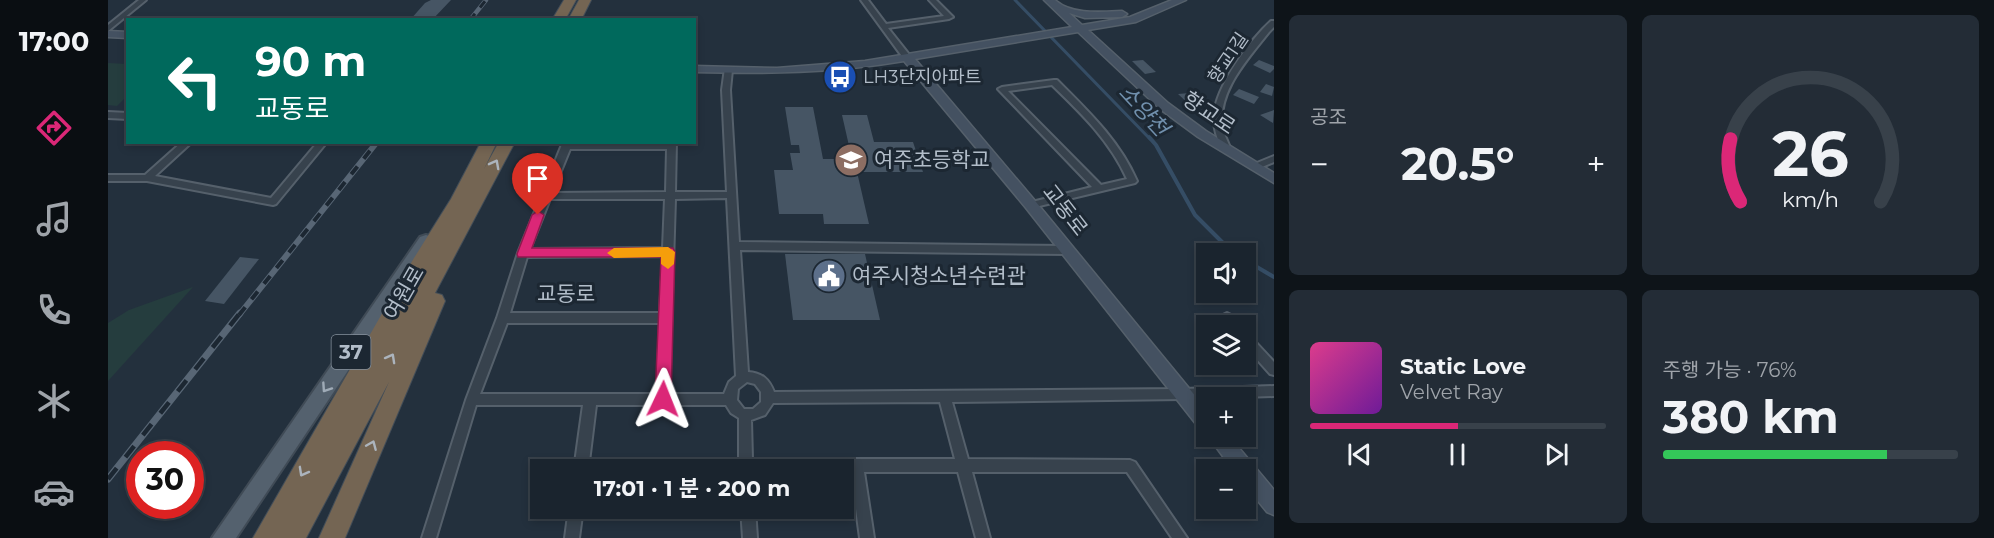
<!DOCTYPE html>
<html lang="ko">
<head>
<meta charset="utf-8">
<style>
	:root { --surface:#1a242e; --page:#232c36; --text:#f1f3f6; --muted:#9fa4aa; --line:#38414a; --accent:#db2777 }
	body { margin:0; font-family:Montserrat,"Noto Sans KR",sans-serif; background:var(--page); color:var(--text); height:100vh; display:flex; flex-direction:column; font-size:22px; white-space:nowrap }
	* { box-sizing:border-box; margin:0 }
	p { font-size:20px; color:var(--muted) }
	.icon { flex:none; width:33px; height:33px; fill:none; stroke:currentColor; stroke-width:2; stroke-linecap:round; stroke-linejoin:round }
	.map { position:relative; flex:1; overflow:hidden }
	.side { display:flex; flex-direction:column; gap:15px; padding:15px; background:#0e1419; width:720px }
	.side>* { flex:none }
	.top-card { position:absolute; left:18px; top:18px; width:570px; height:126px; border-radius:0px; box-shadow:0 3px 9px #0003,0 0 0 2px var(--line); background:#00695c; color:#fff; overflow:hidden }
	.fabs { position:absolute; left:1088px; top:243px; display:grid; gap:12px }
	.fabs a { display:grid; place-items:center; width:60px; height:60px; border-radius:0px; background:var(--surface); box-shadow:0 3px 9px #0003,0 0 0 2px var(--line); font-size:30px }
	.speed { position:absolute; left:18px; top:441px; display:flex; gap:12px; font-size:30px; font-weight:700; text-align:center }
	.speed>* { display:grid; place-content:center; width:78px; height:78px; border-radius:50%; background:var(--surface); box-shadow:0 3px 9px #0003,0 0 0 2px var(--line); line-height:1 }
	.speed .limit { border:9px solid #d22; background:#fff; color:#111 }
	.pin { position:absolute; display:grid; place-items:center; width:51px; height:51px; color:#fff; margin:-62px -26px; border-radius:50% 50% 50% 0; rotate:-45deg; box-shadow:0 0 6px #0007 }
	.pin .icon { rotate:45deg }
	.me { position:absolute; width:66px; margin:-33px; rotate:2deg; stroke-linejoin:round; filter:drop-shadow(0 0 4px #0008) }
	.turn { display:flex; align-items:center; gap:21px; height:126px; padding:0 30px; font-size:27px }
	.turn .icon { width:78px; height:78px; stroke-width:2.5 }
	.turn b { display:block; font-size:42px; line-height:51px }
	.big { font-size:45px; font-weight:700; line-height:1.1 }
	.side .card { flex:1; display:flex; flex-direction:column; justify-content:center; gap:9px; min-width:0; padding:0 21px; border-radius:9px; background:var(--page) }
	.side .dial { align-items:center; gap:0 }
	.dial svg { height:156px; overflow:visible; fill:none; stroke:var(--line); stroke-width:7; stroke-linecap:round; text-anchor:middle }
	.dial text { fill:var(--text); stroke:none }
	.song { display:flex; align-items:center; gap:18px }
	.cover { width:72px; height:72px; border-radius:9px; background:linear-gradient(135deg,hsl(330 70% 55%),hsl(280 70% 35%)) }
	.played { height:6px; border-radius:3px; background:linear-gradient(90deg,var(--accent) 50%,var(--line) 50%) }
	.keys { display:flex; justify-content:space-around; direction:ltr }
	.heat { display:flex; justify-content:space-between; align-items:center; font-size:33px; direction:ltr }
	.charge { height:9px; border-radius:4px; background:linear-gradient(90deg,#34c759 76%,var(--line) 0) }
	.side .tiles { flex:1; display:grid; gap:15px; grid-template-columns:repeat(2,1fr) }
	.trip { position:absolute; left:422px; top:459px; width:324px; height:60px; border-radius:0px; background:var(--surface); box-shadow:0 3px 9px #0003,0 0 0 2px var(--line); font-weight:700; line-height:60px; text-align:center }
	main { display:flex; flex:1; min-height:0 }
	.dock { display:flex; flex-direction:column; width:108px; justify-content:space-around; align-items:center; background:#0a0e12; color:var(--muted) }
	.dock .icon { width:42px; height:42px }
	.dock .selected { color:var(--accent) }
	.dock b { font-size:27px; color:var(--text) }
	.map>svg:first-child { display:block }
	.green { fill:#253d3e }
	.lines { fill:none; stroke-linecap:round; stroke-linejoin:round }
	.stream-far1 { stroke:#354d65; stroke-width:3 }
	.stream { stroke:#354d65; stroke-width:4 }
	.building { fill:#465564 }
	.street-casing { stroke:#55606b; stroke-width:4 }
	.secondary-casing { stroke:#55606b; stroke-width:3 }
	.primary-casing { stroke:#404b56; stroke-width:4 }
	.highway-casing { stroke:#424d58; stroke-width:2 }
	.street { fill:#37424d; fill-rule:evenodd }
	.secondary { fill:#445161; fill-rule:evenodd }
	.primary { fill:#54616e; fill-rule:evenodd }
	.highway { fill:#746553; fill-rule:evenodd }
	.rail-far2-casing { stroke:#586675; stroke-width:4.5 }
	.rail-far1-casing { stroke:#586675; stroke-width:6 }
	.rail-casing { stroke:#586675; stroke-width:7 }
	.rail-far2 { stroke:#1c2732; stroke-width:3; stroke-dasharray:8; stroke-linecap:butt }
	.rail-far1 { stroke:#1c2732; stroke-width:4; stroke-dasharray:10; stroke-linecap:butt }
	.rail { stroke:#1c2732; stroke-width:4.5; stroke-dasharray:14; stroke-linecap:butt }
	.oneway { stroke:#acb4bd }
	.oneway2 { stroke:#9fabb7 }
	.route { fill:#db2777; stroke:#8e194d; stroke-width:1.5 }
	.slow { fill:#f59e0b }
	.labels { text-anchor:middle; stroke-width:6; stroke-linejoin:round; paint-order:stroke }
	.far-street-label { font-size:18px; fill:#b2bdc9; stroke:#1c2732 }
	.far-poi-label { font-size:18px; fill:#b2bdc9; stroke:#1c2732; text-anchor:start }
	.shield { fill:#1c2732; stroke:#85909c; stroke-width:1.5 }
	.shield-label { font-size:20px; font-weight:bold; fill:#b2bdc9 }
	.street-label { font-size:21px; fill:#b2bdc9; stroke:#1c2732 }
	.poi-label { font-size:21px; fill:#b2bdc9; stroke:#1c2732; text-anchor:start }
	.water-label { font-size:22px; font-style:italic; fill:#7190ad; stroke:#1c2732 }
</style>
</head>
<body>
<main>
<nav class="dock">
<b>17:00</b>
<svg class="icon selected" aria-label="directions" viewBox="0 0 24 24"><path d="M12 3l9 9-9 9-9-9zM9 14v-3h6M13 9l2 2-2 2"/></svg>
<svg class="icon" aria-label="music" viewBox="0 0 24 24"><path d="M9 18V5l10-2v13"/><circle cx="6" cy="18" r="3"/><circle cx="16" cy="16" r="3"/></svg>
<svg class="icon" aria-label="phone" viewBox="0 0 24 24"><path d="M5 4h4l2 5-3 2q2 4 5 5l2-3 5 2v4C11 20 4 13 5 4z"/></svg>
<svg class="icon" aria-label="climate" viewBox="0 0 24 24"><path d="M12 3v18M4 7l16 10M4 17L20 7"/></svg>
<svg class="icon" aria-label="car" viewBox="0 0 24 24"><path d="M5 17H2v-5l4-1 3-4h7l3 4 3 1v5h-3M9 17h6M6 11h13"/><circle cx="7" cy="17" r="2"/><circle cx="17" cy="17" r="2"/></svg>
</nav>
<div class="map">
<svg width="1166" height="538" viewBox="0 0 1166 538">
	<rect width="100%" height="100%" fill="#23303d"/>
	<!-- green -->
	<g class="green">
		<path d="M0,63L19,64V96L9,106L0,105Z"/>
		<path d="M85,287L0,381V323L21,310Z"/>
	</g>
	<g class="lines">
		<!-- stream-far1 -->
		<path class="stream-far1" d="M907,0L1042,139"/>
		<!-- stream -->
		<g class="stream">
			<path d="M1041,137L1048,145L1087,215L1126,254"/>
			<path d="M1137,260L1166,277"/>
		</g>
	</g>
	<!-- building -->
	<g class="building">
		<path d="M323,0H343L324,20H302L317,3Z"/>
		<path d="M1035,60L1048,72L1037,74L1024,61Z"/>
		<path d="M1151,60L1166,66V69L1162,73L1145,65Z"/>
		<path d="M1158,84L1166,87L1164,96L1152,92Z"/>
		<path d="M1131,89L1151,97L1146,104L1125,95Z"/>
		<path d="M1082,93L1087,94L1098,105L1084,107L1070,94Z"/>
		<path d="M677,107H705L715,159H744L734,115H759L766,142H805L815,172H749L761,224H716L715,214H671L666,170H685L682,153H692L691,145H683Z"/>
		<path d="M1166,110L1165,123L1152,115Z"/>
		<path d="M677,254H757L772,320H685Z"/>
		<path d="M132,257L151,259L116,304L97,301Z"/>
	</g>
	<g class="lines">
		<defs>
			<g id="street">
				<path d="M31,0H38L0,31V25Z"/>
				<path d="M753,0H760L778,24L836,16L821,0H828L845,17L841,19L780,28L803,57L799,59H796Z"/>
				<path d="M1163,21H1166V27L1161,32C1140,59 1107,93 1115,131C1117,136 1120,142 1122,148L1121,150H1115C1109,139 1105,127 1106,115C1108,86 1142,40 1163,21Z"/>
				<path d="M617,68H620L624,70L622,90L631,242L958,246L963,250L958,254L632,250L640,372C654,373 661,379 666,392L1075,389L1166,386V396L1075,399L844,402L860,459L1022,460L1027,462L1079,538H1064L1019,472H864L882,538H868L850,472H756L766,538H752L743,472H735V470H631V418L623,413L618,405H488L480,470H466L475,405H368L328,538H314L358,400L389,318L410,253L455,142H568L567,192H619L614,90ZM462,149H559L558,192L444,193ZM619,198L628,376L621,382L616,394H561L567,199ZM442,199H557L555,248L422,249ZM555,256L552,313H402L419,257ZM399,323H552L549,394H372ZM639,382L647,384L653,392V402L645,409H636L629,400L630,389ZM832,402L847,459H644L643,420L657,415L665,403Z"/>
				<path d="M946,80H949C980,111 1011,140 1029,181L1027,183L923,208L920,207L918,205L920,203L984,187L890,89L894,87ZM944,85C973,113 1002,141 1019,179L993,185L900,91Z"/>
				<path d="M0,112L20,113V119L0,118Z"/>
				<path d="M74,142H84L47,176L163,198L210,142H219L168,204L165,205L39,181H0V175H37Z"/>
				<path d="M1166,156V162L1147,170L1142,167L1144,165Z"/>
				<path d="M1119,313L1123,315L1131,326H1119L1113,318L1115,315Z"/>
				<path d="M1137,333L1141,335L1166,362V375L1162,374L1137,346Z"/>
				<path d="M461,508H475L471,538H457Z"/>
				<path d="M633,508H647L649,538H635Z"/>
			</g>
			<g id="secondary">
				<path d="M936,0H947C963,15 993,12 1014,11L1019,14L1014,17L977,18L961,13L974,25L1022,17L1064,0H1078L1028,22L980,30L1060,103L1098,131L1166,173V183L1090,137L1052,109L970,32L807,59L928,202L1098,409V431L1092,429L918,208L796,61C726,73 658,74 586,72V66L669,68L757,61L964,27Z"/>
				<path d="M0,31L20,32V38L0,37Z"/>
				<path d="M1100,436H1121L1166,490V515L1159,512L1137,485V470H1125Z"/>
			</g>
			<path id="primary" d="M318,235L324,237L326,241L324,245L128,538H104L312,237Z"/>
			<g id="highway">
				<path d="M456,0H468L457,20H444Z"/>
				<path d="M471,0H483L473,20H460Z"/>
				<path d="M373,142H389L376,169L391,142H407L327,293L334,295L337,301L237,538H211L281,382L198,538H145L306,258L343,199Z"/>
			</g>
		</defs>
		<!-- street casing -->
		<use href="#street" class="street-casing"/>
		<!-- secondary casing -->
		<use href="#secondary" class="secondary-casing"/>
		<!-- primary casing -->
		<use href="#primary" class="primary-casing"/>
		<!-- highway casing -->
		<use href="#highway" class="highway-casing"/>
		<!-- street -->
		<use href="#street" class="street"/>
		<!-- secondary -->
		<use href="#secondary" class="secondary"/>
		<!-- primary -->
		<use href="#primary" class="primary"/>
		<!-- highway -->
		<use href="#highway" class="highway"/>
		<defs>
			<path id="rail-far2" d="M362,20L378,0"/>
			<path id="rail-far1" d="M131,315L269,142"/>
			<path id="rail" d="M0,479L132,313"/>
		</defs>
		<!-- rail-far2 casing -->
		<use href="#rail-far2" class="rail-far2-casing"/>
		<!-- rail-far1 casing -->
		<use href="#rail-far1" class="rail-far1-casing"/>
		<!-- rail casing -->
		<use href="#rail" class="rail-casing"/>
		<!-- rail-far2 -->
		<use href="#rail-far2" class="rail-far2"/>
		<!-- rail-far1 -->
		<use href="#rail-far1" class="rail-far1"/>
		<!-- rail -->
		<use href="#rail" class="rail"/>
	</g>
	<!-- one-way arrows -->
	<defs><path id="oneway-chevron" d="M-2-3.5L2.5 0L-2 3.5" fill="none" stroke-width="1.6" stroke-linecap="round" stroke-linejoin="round" transform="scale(1.5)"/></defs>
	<g class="oneway">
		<use href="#oneway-chevron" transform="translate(387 164) rotate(-62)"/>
		<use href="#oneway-chevron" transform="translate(283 358) rotate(-61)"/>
		<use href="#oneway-chevron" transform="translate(264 445) rotate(-67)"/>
		<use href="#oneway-chevron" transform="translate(195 472) rotate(119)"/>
	</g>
	<use class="oneway2" href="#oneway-chevron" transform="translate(218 388) rotate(124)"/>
	<!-- route -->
	<path class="route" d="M430,211L436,215L424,248H565L567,252L563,399L560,404L555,407L549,404L547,399L553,257H410L409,254L424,215Z"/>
	<!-- slow -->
	<path class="slow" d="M560,247L567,252L566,264L560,269L553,264V257L506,258L499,253L506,248Z"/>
	<!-- icons -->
	<defs>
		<symbol id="bus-disc" viewBox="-11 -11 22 22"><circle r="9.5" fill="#1a4fb4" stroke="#1c2732"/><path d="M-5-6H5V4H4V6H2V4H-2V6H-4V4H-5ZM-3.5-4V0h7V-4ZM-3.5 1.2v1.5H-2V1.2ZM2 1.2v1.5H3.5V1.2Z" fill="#fff"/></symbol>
		<symbol id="school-disc" viewBox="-11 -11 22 22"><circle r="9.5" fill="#8d6e63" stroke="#1c2732"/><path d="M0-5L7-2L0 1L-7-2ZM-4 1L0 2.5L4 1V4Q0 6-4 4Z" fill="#fff"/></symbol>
		<symbol id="civic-disc" viewBox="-11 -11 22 22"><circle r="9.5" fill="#5c6f8a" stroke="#1c2732"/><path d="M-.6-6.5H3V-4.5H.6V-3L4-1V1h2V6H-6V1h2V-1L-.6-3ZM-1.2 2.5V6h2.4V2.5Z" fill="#fff"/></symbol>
	</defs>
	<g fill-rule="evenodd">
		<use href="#bus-disc" x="713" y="58" width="38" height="38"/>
		<use href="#school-disc" x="724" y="141" width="38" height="38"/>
		<use href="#civic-disc" x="702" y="257" width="38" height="38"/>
	</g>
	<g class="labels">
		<!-- far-street labels -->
		<g class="far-street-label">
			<text transform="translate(1120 58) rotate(-56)" y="6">향교1길</text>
		</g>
		<!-- far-poi labels -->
		<g class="far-poi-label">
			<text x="755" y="83">LH3단지아파트</text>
		</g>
		<!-- shield labels -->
		<rect class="shield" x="223.5" y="335" width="39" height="34" rx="4.5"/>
		<g class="shield-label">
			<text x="243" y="359">37</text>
		</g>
		<!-- street labels -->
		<g class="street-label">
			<text transform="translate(1101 113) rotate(34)" y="7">향교로</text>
			<text transform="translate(957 210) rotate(52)" y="7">교동로</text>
			<text transform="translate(296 293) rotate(-60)" y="7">여원로</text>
			<text x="458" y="301">교동로</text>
		</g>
		<!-- poi labels -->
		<g class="poi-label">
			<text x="766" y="167">여주초등학교</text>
			<text x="744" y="283">여주시청소년수련관</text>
		</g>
		<!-- water labels -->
		<g class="water-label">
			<text transform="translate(1036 110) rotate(47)" y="8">소양천</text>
		</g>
	</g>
</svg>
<div class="fabs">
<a><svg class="icon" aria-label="sound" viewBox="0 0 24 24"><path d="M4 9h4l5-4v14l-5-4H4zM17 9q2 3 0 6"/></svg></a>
<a><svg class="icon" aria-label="layers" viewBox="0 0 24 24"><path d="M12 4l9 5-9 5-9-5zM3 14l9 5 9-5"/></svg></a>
<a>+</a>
<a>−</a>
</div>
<div class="speed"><div class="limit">30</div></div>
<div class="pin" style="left:430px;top:215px;background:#d93025"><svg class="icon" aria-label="arrive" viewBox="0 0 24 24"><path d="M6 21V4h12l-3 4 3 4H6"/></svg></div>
<svg class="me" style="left:555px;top:399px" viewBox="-20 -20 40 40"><path d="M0-17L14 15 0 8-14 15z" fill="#db2777" stroke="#fff" stroke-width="4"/></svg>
<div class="trip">17:01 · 1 분 · 200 m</div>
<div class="top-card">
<div class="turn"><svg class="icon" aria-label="left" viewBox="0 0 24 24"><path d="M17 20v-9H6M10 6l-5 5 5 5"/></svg><div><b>90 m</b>교동로</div></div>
</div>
</div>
<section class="side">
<div class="tiles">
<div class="card"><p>공조</p>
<div class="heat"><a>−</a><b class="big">20.5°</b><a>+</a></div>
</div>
<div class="card dial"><svg viewBox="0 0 100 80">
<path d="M14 69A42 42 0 1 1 86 69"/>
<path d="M14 69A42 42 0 0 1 9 37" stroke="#db2777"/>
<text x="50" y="56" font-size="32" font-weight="700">26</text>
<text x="50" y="72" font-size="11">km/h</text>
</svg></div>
<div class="card">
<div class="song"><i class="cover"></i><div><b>Static Love</b><p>Velvet Ray</p></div></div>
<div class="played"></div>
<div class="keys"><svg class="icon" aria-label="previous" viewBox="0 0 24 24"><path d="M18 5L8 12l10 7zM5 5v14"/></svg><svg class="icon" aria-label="pause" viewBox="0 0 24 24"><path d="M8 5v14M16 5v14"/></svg><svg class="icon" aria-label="next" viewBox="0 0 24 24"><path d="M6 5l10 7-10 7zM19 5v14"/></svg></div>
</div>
<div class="card"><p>주행 가능 · 76%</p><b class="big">380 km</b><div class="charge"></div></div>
</div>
</section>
</main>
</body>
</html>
